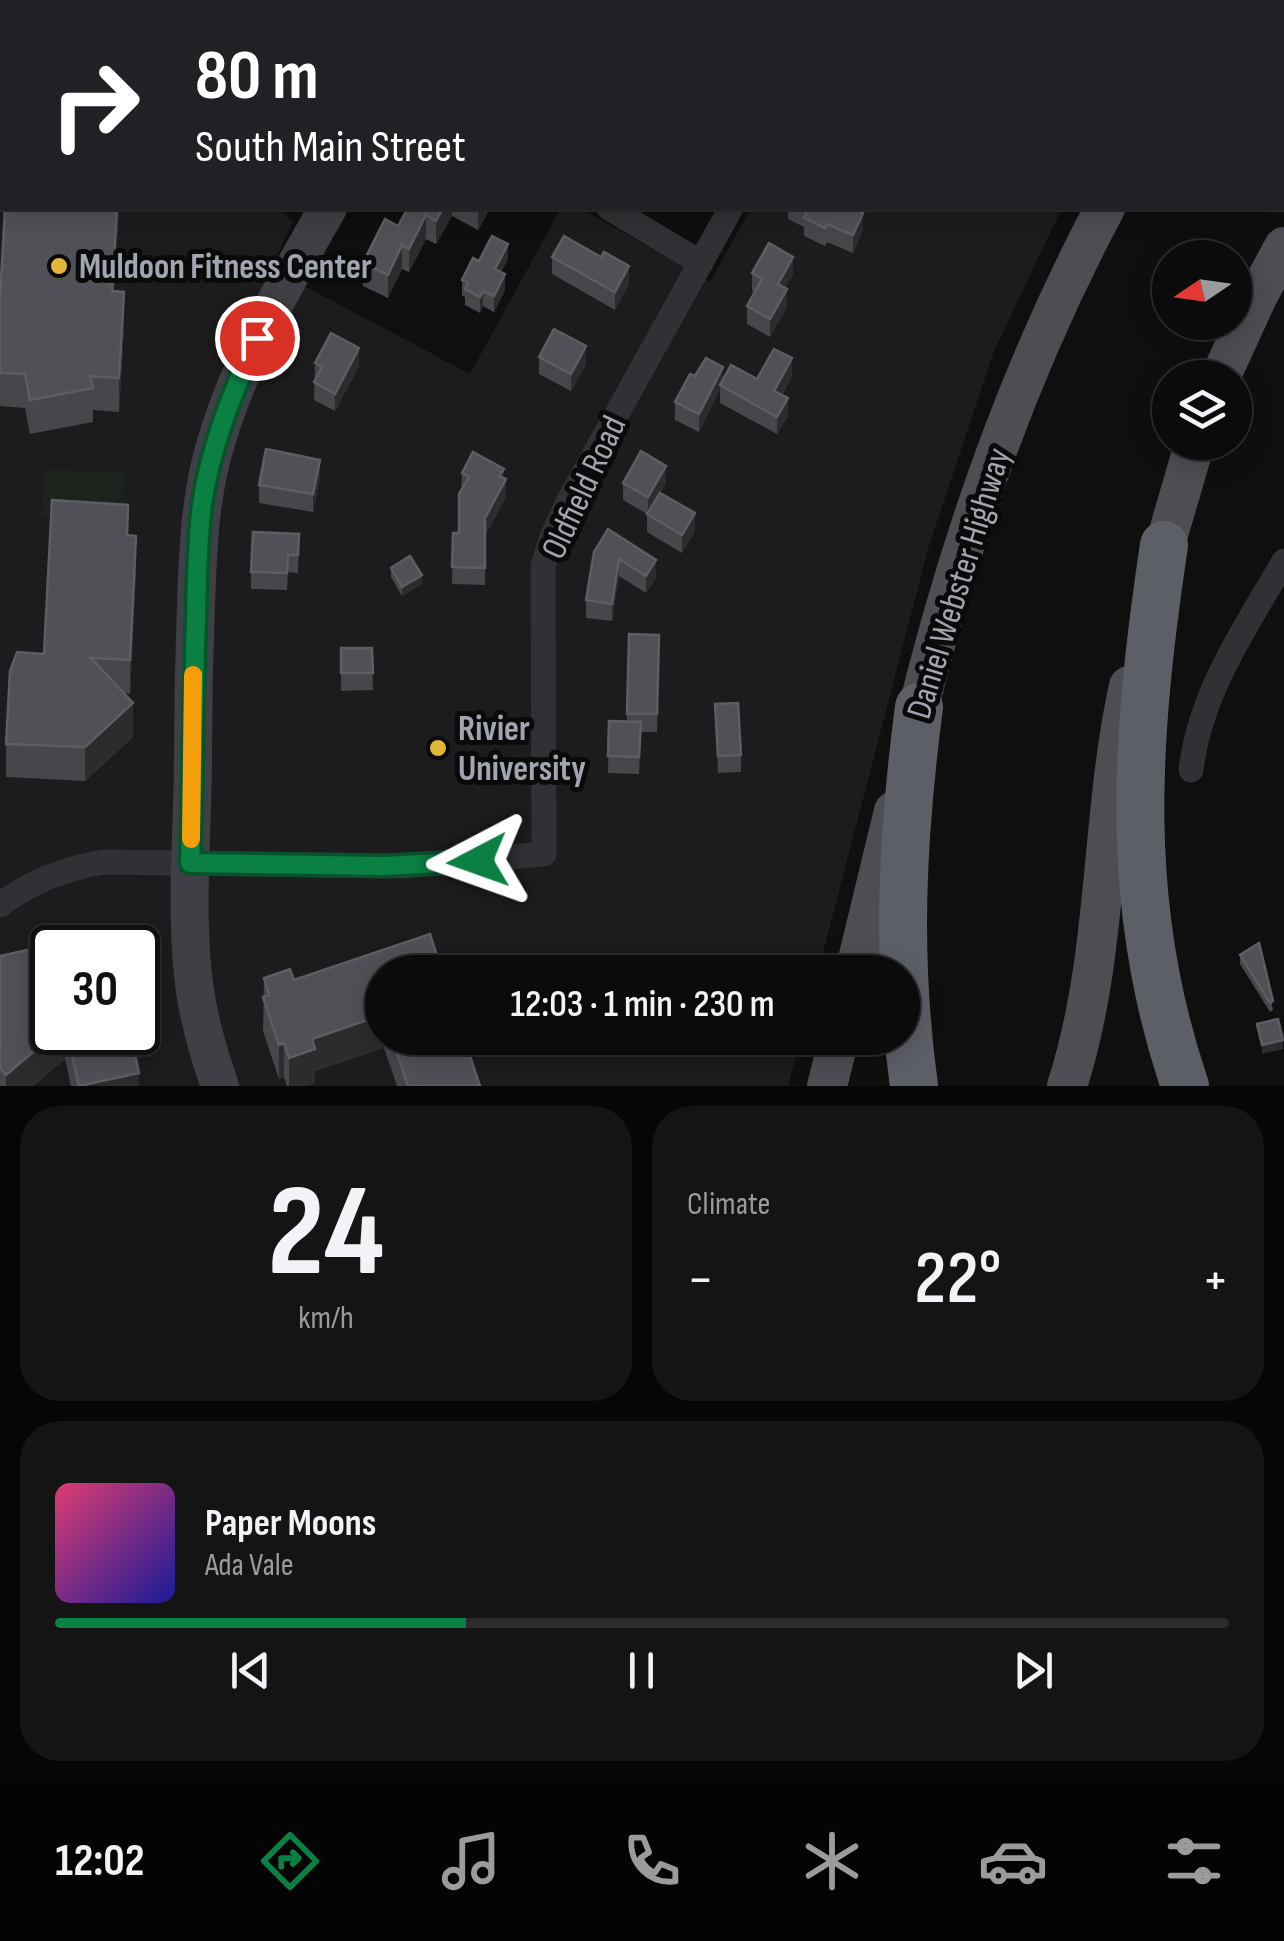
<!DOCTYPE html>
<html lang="en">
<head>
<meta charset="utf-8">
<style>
	:root { --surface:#0b0b0c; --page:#141415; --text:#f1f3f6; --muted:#9a9b9d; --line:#2b2b2d; --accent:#0b8043 }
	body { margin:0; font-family:"Sofia Sans Condensed",sans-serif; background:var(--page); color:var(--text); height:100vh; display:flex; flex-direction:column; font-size:38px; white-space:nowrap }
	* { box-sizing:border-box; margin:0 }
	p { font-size:32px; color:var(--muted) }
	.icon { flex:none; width:55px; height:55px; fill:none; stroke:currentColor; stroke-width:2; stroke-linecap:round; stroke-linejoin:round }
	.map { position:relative; height:1086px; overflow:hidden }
	.side { display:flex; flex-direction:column; gap:20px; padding:20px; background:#060607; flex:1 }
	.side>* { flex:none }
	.guide { position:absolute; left:0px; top:0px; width:1285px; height:210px; box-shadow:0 5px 25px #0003,0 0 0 2px var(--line); background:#202124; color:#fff; overflow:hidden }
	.needle { width:65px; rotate:257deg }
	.tools { position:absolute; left:1152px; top:240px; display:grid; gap:20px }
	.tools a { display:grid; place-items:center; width:100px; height:100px; border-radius:50%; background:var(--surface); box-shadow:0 5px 25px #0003,0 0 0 2px var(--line); font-size:50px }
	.speed { position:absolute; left:30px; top:925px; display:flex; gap:20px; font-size:50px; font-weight:700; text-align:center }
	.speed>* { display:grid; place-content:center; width:130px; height:130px; border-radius:50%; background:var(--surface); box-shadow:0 5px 25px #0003,0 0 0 2px var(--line); line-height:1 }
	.speed .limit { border:5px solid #111; border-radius:15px; background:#fff; color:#111 }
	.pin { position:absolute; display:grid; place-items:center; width:85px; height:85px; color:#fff; margin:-42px; border:5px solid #fff; border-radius:50%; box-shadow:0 2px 10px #0007 }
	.me { position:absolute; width:110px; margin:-55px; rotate:266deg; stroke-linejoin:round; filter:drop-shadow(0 0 8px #0008) }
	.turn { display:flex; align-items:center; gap:35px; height:210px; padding:0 30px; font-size:45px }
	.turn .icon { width:130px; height:130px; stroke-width:2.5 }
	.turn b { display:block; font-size:70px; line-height:85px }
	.big { font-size:75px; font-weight:600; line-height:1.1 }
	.side .widget { flex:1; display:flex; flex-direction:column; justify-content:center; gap:15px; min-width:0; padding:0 35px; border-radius:40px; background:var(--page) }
	.side .dial { align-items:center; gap:0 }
	.dial b { font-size:130px; line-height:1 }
	.song { display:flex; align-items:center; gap:30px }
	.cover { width:120px; height:120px; border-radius:15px; background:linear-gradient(135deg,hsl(340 70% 55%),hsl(240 70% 35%)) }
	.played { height:10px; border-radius:5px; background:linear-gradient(90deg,var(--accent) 35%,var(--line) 35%) }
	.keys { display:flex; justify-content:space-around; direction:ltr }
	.heat { display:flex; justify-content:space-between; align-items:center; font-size:55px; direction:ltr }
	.side .tiles { flex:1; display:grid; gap:20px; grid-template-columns:1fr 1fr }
	.widget:last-child { grid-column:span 2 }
	.trip { position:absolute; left:365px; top:955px; width:555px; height:100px; border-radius:50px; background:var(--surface); box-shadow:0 5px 25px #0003,0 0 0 2px var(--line); font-weight:600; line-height:100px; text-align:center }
	.tab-bar { display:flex; height:160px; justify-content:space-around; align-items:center; background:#040405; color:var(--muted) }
	.tab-bar .icon { width:70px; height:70px }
	.tab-bar .on { color:var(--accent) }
	.tab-bar b { font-size:45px; color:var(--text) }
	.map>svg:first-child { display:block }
	.built { fill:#1c1b1d; fill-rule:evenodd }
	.green { fill:#1c231d }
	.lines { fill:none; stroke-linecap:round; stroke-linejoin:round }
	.street { stroke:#313135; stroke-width:25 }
	.secondary { stroke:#3f4045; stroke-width:38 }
	.primary { stroke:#4d4e54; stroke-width:40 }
	.highway { stroke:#5d5f66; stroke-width:48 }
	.wall { fill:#46464b }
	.shaded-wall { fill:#2c2c2f }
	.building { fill:#505056; stroke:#5c5e64; stroke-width:2.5 }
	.route-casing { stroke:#07532c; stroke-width:25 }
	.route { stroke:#0b8043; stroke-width:18 }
	.slow { stroke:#f59e0b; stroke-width:18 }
	.poi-dot { fill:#e2b636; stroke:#0a0a0b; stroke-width:4 }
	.labels { text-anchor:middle; stroke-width:10; stroke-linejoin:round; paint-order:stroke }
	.poi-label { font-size:35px; font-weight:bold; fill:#a1a5b0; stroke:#0a0a0b; text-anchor:start }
	.street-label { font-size:35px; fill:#a1a5b0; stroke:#0a0a0b }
</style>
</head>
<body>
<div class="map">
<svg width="1284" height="1086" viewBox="0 0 1284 1086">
	<rect width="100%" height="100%" fill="#0f0f10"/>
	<!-- built -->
	<path class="built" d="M2,122V208H280L293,222L271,268L470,374L561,208H581L710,282L751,208H1062L994,351L928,549L818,972H382V1038H801L788,1086H0V124ZM52,948H138V1032H52Z"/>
	<!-- green -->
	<g class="green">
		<path d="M144,0H410L409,2H147Z"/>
		<path d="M43,469L124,472L122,521L41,518Z"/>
	</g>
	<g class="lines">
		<!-- street -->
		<g class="street">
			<path d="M111,0L113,2"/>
			<path d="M845,2L846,0"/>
			<path d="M609,208L701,263"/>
			<path d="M1191,770C1200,692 1246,627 1284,561"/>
			<path d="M0,905C32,881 64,869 103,862L404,866L544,854L543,565L552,537L568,502L731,208"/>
		</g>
		<!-- secondary -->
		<g class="secondary">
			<path d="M443,2L445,0"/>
			<path d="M220,1086C209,1055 200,1023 195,991C184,913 193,833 193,756C193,705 194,655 196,604C198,548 200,493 217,439C242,357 286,281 328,208"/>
		</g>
		<!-- primary -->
		<g class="primary">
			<path d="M1228,2L1230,0"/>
			<path d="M1282,113L1284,114"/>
			<path d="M1220,378L1257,297L1284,247"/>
			<path d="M1156,576L1195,442"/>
			<path d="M912,735C955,553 1017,373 1105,208"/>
			<path d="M855,972L894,811"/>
			<path d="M827,1086L839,1038"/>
			<path d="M1067,1086C1109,957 1100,817 1129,686"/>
		</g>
		<!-- highway -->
		<g class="highway">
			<path d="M1164,545C1136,734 1122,902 1185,1086"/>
			<path d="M914,1086C896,955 902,837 919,707"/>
		</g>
	</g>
	<!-- wall -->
	<g class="wall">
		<path d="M5,208H119L114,291L124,326L119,412L93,410V422L30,434L25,408L0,406V298Z"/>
		<path d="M408,208H490L478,230L452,216L436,244L426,239L409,272L402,269L388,298L363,286V263L398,226Z"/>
		<path d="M788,208H852L863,230L853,253L827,242L825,246L804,236V227L788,219Z"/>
		<path d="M552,257L629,284L615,310L552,274Z"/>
		<path d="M508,259L501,272L505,290L494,312L483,306L480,313L465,305V297L462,296V280L479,261Z"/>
		<path d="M752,273L793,274L785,288L787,307L770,337L747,324V306L754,292L752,291Z"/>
		<path d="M539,357L586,364L571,391L539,374Z"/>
		<path d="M315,363L359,366L335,411L314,400Z"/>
		<path d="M695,376L723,381L792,376L782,395L788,416L777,434L720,403V389L699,432L675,420V402Z"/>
		<path d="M462,473L504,478L506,497L485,536V585L452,584L453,533H459Z"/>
		<path d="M320,477L313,512L259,503V485Z"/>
		<path d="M623,483H666L660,493L695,531L682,553L647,532V514L623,500Z"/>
		<path d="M608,529L656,578L646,593L619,576L612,621L586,618V600Z"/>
		<path d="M299,534L298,573L288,572L287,590L251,589V572Z"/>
		<path d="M128,535L136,570L130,694L124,693L133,737L85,781L6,777V744L44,654Z"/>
		<path d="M391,568L422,584L402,596L391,577Z"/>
		<path d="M629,634L659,635L657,732H641L639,774L608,773L609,721H627Z"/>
		<path d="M341,648H372L373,690L341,691Z"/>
		<path d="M715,704L741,755V772L718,773Z"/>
		<path d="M1259,943L1273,1010L1270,1012L1240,964V955Z"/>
		<path d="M0,956L52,1032H130L139,1086H71L65,1059L33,1086H0Z"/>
		<path d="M382,972V1038H464L480,1086H397L384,1048L315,1071V1083L306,1086H287L284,1077L279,1079L263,1031L264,978L294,980Z"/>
	</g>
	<!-- shaded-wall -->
	<g class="shaded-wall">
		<path d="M117,208H119L112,325V291Z"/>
		<path d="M443,208H452V216L436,244V221Z"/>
		<path d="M478,208H490L478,230Z"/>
		<path d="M863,213V230L853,253V235Z"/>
		<path d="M426,215V239L409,272V249Z"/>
		<path d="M508,244V259L495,284V269Z"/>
		<path d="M402,245V269L388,298V275Z"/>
		<path d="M793,257V274L778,302V284Z"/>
		<path d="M629,266V284L615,310V292Z"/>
		<path d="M505,274V290L494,312V296Z"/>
		<path d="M787,289V307L770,337V319Z"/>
		<path d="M483,291V306L480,313V297Z"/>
		<path d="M124,292V326L119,412V378Z"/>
		<path d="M586,346V364L571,391V374Z"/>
		<path d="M359,348V366L335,411V394Z"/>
		<path d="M792,358V376L774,408V391Z"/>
		<path d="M723,367L722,386L720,385V389L699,432V414Z"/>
		<path d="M788,398V416L777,434V417Z"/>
		<path d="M320,460V477L313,512V494Z"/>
		<path d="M666,466V483L648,515V497Z"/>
		<path d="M504,469V484L506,479V497L485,536V585V518L499,476Z"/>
		<path d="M695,513V531L682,553V535Z"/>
		<path d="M136,536V570L130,694V660Z"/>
		<path d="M619,559V576L612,621V604Z"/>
		<path d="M656,560V578L646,593V576Z"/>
		<path d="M422,575V584L402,596V587Z"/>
		<path d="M133,703V737L85,781V747Z"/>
		<path d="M382,1015V1038H384V1048L315,1071V1083L306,1086H289V1058L312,1039Z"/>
		<path d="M57,1032H65V1059L33,1086H6V1075Z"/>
		<path d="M1283,1040V1049L1262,1054V1045Z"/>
		<path d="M284,1043V1077L279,1079V1045Z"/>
		<path d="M139,1073V1086H84Z"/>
	</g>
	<!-- building -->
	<g class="building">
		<path d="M889,0H922L926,2H888Z"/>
		<path d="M5,208H117L112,291L124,292L119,378L90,376L93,388L30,400L25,374L0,373V298Z"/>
		<path d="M408,208H443L436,221L426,215L409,249L402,245L388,275L363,263L385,219L398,226Z"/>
		<path d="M801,208H852L863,213L853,235L827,224L825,228L804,218L808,210Z"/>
		<path d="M492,236L508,244L495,269L505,274L494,296L483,291L480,297L465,289L468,283L462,280L473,258L479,261Z"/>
		<path d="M564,236L601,257L604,252L629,266L615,292L552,257Z"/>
		<path d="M769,243L793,257L778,284L787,289L770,319L747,306L762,279L752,273Z"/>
		<path d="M554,329L586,346L571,374L539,357Z"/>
		<path d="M331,333L359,348L335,394L314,382L322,367L315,363Z"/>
		<path d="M774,349L792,358L774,391L788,398L777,417L720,385L731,365L757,379Z"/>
		<path d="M706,358L723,367L699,414L675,402L690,374L695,376Z"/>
		<path d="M266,449L320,460L313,494L259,485Z"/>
		<path d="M641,451L666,466L648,497L623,483Z"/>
		<path d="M473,452L504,469L499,476L506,479L485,518V568L452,567L453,533H459V494L469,477L462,473Z"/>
		<path d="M660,493L695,513L682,535L647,514Z"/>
		<path d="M52,500L128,505L127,535L136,536L130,660L91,658L133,703L85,747L6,744L10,671L17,652L44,654Z"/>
		<path d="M608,529L656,560L646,576L619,559L612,604L586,600L594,552Z"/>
		<path d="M253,532L299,534L298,555H288L287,573L251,572Z"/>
		<path d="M410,556L422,575L402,587L391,568Z"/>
		<path d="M629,634L659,635L657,714H627Z"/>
		<path d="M341,648H372L373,673H341Z"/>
		<path d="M738,703L741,755L718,756L715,704Z"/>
		<path d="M609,721L641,722L639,757L608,756Z"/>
		<path d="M108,932L111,948H52V1032H57L6,1075L0,1068V956Z"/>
		<path d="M430,934L442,972H382V1015L312,1039L315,1049L289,1058L284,1043L279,1045L263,997L269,995L264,978L290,969L294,980Z"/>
		<path d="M1259,943L1273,1001L1270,1003L1240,955Z"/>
		<path d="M1278,1019L1283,1040L1262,1045L1257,1024Z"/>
		<path d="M67,1032H130L139,1073L79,1086Z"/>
		<path d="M392,1038H464L480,1086H408Z"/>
	</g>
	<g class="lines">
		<defs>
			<path id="route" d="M257,338C233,391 211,445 202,504C197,542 197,581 196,619C193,700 193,782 190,863L384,866L478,861"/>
		</defs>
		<!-- route casing -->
		<use href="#route" class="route-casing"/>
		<!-- route -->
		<use href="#route" class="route"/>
		<!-- slow -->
		<path class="slow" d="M191,839L193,675"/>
	</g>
	<!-- markers -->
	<g class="poi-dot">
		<circle cx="59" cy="266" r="10"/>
		<circle cx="438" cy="748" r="10"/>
	</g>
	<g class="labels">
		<!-- poi labels -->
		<g class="poi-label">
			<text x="79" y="278">Muldoon Fitness Center</text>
			<text x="458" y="740">Rivier<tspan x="458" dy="40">University</tspan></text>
		</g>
		<!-- street labels -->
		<g class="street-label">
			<text transform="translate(583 487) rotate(-65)" y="12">Oldfield Road</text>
			<text transform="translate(958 583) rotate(-73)" y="12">Daniel Webster Highway</text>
		</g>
	</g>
</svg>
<div class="tools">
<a><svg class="needle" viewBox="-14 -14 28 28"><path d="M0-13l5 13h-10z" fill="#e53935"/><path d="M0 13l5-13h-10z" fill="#9a9b9d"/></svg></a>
<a><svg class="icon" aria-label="layers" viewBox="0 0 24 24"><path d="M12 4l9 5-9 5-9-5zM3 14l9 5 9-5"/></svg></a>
</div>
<div class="speed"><div class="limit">30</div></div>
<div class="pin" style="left:257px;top:338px;background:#d93025"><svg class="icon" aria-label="arrive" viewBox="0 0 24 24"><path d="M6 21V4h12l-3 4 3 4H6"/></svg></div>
<svg class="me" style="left:478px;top:861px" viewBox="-20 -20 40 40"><path d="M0-17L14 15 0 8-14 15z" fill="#0b8043" stroke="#fff" stroke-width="4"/></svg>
<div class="trip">12:03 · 1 min · 230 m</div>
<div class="guide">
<div class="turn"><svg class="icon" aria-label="right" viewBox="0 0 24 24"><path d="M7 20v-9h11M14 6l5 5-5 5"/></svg><div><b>80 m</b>South Main Street</div></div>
</div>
</div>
<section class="side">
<div class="tiles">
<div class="widget dial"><b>24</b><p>km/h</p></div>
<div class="widget"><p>Climate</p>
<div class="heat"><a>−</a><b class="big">22°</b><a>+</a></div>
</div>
<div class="widget">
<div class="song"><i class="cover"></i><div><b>Paper Moons</b><p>Ada Vale</p></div></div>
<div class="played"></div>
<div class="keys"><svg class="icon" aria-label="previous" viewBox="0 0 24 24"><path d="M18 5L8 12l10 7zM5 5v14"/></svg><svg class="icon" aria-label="pause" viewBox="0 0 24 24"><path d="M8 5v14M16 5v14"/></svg><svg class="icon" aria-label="next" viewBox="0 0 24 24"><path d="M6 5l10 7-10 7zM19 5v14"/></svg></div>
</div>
</div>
</section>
<nav class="tab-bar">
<b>12:02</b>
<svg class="icon on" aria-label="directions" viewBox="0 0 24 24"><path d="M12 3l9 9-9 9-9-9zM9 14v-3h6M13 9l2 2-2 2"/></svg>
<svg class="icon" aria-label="music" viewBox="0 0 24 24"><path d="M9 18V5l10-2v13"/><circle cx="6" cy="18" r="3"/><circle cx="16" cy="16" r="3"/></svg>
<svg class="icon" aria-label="phone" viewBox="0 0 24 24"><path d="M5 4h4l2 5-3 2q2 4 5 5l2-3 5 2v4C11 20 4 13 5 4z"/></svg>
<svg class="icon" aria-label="climate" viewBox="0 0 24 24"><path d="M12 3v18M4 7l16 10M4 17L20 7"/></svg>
<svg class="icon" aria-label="car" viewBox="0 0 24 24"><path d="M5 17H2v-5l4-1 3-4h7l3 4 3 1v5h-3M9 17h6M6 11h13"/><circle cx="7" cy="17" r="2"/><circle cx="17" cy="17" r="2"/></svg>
<svg class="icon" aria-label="filters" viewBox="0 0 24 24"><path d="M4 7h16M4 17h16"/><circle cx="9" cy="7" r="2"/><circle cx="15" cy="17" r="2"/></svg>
</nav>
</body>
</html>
